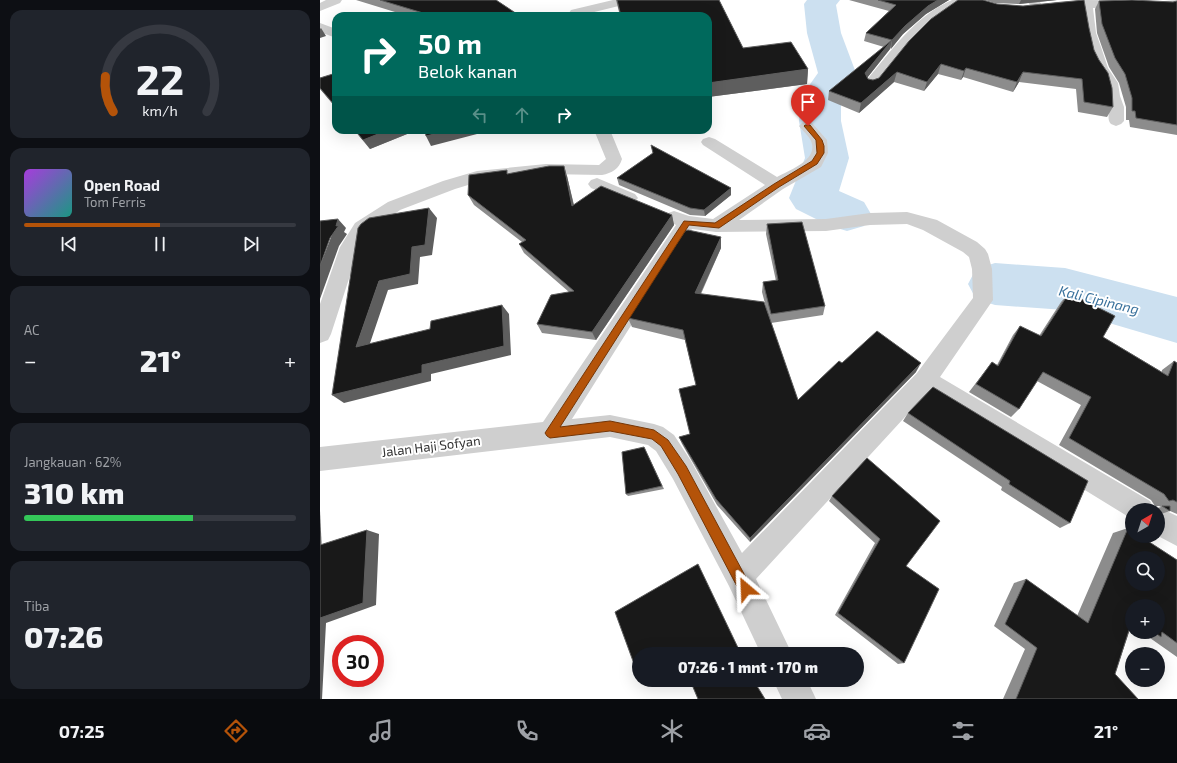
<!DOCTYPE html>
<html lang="id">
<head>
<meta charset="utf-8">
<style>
	:root { --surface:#171b24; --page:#20242c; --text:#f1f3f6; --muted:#9ea1a6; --line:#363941; --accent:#b45309 }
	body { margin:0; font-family:"Exo 2",sans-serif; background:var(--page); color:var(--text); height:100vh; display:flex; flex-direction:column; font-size:15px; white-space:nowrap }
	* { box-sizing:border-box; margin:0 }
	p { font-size:13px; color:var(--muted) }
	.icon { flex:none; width:22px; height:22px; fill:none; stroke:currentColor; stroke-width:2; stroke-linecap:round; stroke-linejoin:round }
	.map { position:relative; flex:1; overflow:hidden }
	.drawer { display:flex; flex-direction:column; gap:10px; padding:10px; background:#0d0f14; width:320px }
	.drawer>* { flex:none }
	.banner { position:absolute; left:12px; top:12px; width:380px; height:122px; border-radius:12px; box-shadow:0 4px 16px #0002; background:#00695c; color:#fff; overflow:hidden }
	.needle { width:26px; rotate:39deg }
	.buttons { position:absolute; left:805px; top:503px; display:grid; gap:8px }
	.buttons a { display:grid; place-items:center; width:40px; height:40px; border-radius:50%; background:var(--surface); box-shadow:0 4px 16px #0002; font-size:20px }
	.speed { position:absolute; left:12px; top:635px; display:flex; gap:8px; font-size:20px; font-weight:700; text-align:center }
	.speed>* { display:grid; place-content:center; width:52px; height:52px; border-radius:50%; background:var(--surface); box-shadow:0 4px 16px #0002; line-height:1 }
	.speed .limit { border:6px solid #d22; background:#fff; color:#111 }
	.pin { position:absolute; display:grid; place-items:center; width:34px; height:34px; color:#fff; margin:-41px -17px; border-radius:50% 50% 50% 0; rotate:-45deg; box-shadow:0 0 4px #0007 }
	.pin .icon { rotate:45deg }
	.me { position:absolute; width:44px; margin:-22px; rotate:334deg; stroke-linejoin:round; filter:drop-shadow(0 0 3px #0008) }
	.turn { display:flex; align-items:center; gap:14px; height:84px; padding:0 20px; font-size:18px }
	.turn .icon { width:52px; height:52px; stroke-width:2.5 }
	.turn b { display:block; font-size:28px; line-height:34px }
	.lanes { display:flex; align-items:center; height:38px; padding:0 20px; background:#0003; justify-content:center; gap:20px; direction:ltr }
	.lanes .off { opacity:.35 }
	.big { font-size:30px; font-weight:800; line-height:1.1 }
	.drawer .card { flex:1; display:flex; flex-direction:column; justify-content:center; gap:6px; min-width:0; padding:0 14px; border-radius:12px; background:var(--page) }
	.drawer .dial { align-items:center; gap:0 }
	.dial svg { height:104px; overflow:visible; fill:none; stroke:var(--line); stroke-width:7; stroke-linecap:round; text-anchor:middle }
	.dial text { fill:var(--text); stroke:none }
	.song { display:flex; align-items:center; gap:12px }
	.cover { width:48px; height:48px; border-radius:6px; background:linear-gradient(135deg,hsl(280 70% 55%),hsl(170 70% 35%)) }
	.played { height:4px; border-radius:2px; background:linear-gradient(90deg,var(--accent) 50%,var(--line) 50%) }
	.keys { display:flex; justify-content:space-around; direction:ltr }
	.heat { display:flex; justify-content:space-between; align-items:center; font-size:22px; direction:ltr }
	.charge { height:6px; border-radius:3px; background:linear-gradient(90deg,#34c759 62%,var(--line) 0) }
	.trip { position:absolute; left:312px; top:647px; width:232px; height:40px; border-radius:20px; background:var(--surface); box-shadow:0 4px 16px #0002; font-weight:800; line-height:40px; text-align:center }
	.tab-bar { display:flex; height:64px; justify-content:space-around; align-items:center; background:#090b0e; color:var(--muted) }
	.tab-bar .icon { width:28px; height:28px }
	.tab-bar .on { color:var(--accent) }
	.tab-bar b { font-size:18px; color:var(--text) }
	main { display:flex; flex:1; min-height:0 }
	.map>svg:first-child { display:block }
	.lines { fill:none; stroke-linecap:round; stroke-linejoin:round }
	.river { fill:#cce0f0; fill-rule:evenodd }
	.street { fill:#cfcfcf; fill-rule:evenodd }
	.wall { fill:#8c8c8c }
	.shaded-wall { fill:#5e5e5e }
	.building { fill:#191919; stroke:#5e5e5e; fill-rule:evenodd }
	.route { fill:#b45309; stroke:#753606 }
	.labels { text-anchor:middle; stroke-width:4; stroke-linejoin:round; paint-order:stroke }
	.street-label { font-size:13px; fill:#323232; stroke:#fff }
	.water-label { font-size:14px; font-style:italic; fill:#39719c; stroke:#fff }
</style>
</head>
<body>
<main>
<section class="drawer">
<div class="card dial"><svg viewBox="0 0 100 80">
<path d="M14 69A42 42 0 1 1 86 69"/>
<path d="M14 69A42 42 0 0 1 8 42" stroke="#b45309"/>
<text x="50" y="56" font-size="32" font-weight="700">22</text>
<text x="50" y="72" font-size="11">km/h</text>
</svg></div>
<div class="card">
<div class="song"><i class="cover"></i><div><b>Open Road</b><p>Tom Ferris</p></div></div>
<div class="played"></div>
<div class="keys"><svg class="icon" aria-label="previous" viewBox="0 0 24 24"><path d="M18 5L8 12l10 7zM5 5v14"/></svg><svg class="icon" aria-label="pause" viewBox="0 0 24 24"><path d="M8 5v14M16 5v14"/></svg><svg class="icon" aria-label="next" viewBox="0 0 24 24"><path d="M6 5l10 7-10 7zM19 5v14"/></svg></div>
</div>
<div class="card"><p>AC</p>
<div class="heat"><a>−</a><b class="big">21°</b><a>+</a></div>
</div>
<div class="card"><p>Jangkauan · 62%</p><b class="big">310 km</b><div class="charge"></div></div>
<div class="card"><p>Tiba</p><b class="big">07:26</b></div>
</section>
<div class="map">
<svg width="857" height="699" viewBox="0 0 857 699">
	<rect width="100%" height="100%" fill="#fff"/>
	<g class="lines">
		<!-- river -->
		<g class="river">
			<path d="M487,0H520L516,5L521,33L536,73L521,97V121L529,158L519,191L544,202L551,214L544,226L527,231L510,226L476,209L469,198L485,158L479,121L481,97L498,73L487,33L484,4Z"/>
			<path d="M675,263L745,268L857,297V343L745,310L675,305L656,299L648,284L656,269Z"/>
		</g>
		<!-- street -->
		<g class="street">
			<path d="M6,0H22L20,3L0,11V3Z"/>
			<path d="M293,0H313L311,3L258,16H251L249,13L251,10Z"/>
			<path d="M632,0H648C644,5 637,6 632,9C623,13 616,19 609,25C588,43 573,66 556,87L551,88L546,87L544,84L546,81C571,51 595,16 632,0Z"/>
			<path d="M706,0H718L724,7L722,10H714Z"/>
			<path d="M767,0L844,1L857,0V3L851,8L847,9L803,7L773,8L776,33L781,47L788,68L798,83L800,96L804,107V121L801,124L796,126L791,124C787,120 789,115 789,109C790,103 786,92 784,85C783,78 776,73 774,66C766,47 763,29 761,8L735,10L731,9L729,6L731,3L735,2Z"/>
			<path d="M0,23L16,29V38L0,32Z"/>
			<path d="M487,121L492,123L507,140L508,153L501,167L463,189L419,220L506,219L550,213L587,212L617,220L657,242L665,249L668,254L672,269L673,300L620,377L830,501L834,508L838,507L857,516V546L838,536V510H812V519L607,393L436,579L472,654H441L409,586L353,479L336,451L328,445L290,437L0,471V447L223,422L356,225L348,221L345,217L348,213L354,211L369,216L393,219L445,185L383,145L381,142L383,139L389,137L395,139L457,177C470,170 499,160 491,141C489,136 483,131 479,126L482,123ZM587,224L603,230L643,252L649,257L652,269L653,298L597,373L422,553L371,461L354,435L343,427L334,424L290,415L252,419L372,229L396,232L506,231L550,225Z"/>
			<path d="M274,130H290L302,159C299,169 292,173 282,175L226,174L158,182L135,189L80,210L49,233L39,248L11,334L8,340L0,343V304L20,247L35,223L68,202L123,181L157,171L226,164L279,165L286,159Z"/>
			<path d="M277,178L315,194L318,198L315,202L309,204L271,188L268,184L271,180Z"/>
			<path d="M453,680H487L496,699H462Z"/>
		</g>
	</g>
	<!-- wall -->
	<g class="wall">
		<path d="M36,0H176L200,16H88Z"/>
		<path d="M296,0H399L423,48L488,69L487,84L388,97V16H300Z"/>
		<path d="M529,0H629L606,14L583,34L570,49L547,78L548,79L553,80L559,78L677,4L769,28L774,50L793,107L787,117L758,112L756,89L699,82L693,92L643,77L641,80L618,74L604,91L574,82L539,113L508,100L509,91L564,47L544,41L546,33L569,11Z"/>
		<path d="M665,0H737L699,4L675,3Z"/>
		<path d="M779,1L853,2L857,1V135L810,127L809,120H806V107L799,83L789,67L777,33L775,9Z"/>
		<path d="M16,73V108L0,89V78Z"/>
		<path d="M34,130H97L50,149Z"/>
		<path d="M331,145L411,188V195L385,216L370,215L299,185L297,178L333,153Z"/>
		<path d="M189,174L247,176L254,205L352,215L354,225L276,340L222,333L217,324L249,292L204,253L199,244L202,242L154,205L148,195Z"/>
		<path d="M447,224L505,306L503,315L451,323L478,400L522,363L596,372L430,542L397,505L362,444L359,437L370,434L376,385L365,340L312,327L308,318L401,237V248L381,294L448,315L442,292L443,282L456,281L446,234Z"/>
		<path d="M749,293L783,337L842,372V370L854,361L857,363V514L850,511L838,515V510H832L841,507L839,506H835L831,500L739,445L761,405L717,381L699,409L691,417L649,392L672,362L677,365L693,335L700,326L719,336L741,302Z"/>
		<path d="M613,387L750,523L740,528L681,490L682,487L583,421L588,413Z"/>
		<path d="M324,447L344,489L308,496L306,494Z"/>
		<path d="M547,458L586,566L584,663L578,664L515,615L555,543L509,501L512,496Z"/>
		<path d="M808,528L857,560V657L830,638H823L814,632H838L812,606V630L810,629L795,674L818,699H683L705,649L674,626L694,583L706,579L757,616L793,533Z"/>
	</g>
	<!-- shaded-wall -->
	<g class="shaded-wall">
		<path d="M618,0H629L606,14L583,34L571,49L572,40L585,26L608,6Z"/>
		<path d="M701,0H737L699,4Z"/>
		<path d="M1,28L6,36L0,38V29Z"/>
		<path d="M572,40L570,49L543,83L545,73Z"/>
		<path d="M621,64L618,74L604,91L607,82Z"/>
		<path d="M646,68L643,77L641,80L644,71Z"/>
		<path d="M488,69L487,84L388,97V83Z"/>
		<path d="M577,72L574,82L539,113L541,103Z"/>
		<path d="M703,72L699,82L693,92L697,82Z"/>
		<path d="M68,130H97L50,149L43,140Z"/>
		<path d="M132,130H156L157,134L111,146L106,136Z"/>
		<path d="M244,166L247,176L256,215L252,206Z"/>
		<path d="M411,188V195L385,216L384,210Z"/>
		<path d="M109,208L117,218L112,255L100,257L98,284L68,290L46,355L36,347L59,281L92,247Z"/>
		<path d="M352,215L354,225L276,340L272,332Z"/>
		<path d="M18,219L26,228L24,232L27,234L19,246L0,299V266Z"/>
		<path d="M401,237V248L376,303L375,293Z"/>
		<path d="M182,305L189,314L191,355L111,374V381L24,403L12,395L102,365Z"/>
		<path d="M601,363L596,372L430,542V538Z"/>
		<path d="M0,511L2,553L0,552Z"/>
		<path d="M47,530L59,534L56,605L6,623L2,699H0V618Z"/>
		<path d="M356,648L359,649L350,654H346Z"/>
	</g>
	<!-- building -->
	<g class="building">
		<path d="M60,0H176L200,16H113Z"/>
		<path d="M297,0H399L423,48L471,42L488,69L388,83V16H301Z"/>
		<path d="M558,0H618L608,6L585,26L572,40L546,33L576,5Z"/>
		<path d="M638,0H663L677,4L703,6L764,0L769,28L774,50L779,60L788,73L792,88L793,107L764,102L762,79L703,72L697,82L646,68L644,71L621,64L607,82L577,72L541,103L509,91L572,40L545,73L548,79L553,80L559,78L589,41L611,19Z"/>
		<path d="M812,0L853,2L857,1V125L816,118L815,111H812V98L805,74L795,58L782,24L779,1Z"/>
		<path d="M16,73V107L0,88V78Z"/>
		<path d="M35,130H68L43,140Z"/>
		<path d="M105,130H132L106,136Z"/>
		<path d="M331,145L411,188L384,210L370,208L297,178L333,153Z"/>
		<path d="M229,166H244L252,206L281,186L352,215L272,332L217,324L231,295L254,291L199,244L206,240L148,195L149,175L187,170V174Z"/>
		<path d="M109,208L105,245L92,247L90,274L59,281L36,347L110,329L111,321L182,305L184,346L102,365V373L12,395L38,228L41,224L49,218Z"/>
		<path d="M18,219L16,226L19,225L10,238L0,266V221Z"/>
		<path d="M482,222L505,306L451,314L443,282L458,280L447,224Z"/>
		<path d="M368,230L401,237L375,293L444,302L478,400L519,361L522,363L557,331L601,363L430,538L396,499L359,437L370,434L359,389L376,385L363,330L308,318L365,231Z"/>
		<path d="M749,293L795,316L783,337L848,376L854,361L857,363V502L853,500L849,501L844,494L749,438L771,397L723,372L699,409L656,384L672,362L678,366L700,326L721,336Z"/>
		<path d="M613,387L768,481L750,523L689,484L690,481L588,413Z"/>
		<path d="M324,447L342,486L306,494L302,452Z"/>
		<path d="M547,458L620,521L586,566L619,589L584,663L518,613L560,539L512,496Z"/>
		<path d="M842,506H850V511Z"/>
		<path d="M808,528L812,531V536H820L857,560V643L842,632L841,637L834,632H838V606H812V621L795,674L818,699H696L717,648L685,624L706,579L768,623ZM812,558H838V584H812Z"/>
		<path d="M47,530L43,603L0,618V545Z"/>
		<path d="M378,564L421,654H359L356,648L346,654H319V671L317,672L295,612Z"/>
		<path d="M430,651L431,654H425Z"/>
		<path d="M370,680H444L445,681L437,686L445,699H378Z"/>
	</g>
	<!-- route -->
	<path class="route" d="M485,125H490L502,140L504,146V153L497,164L459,187L399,228L369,225L240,427L290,421L334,430L348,440L366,466L430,585L432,589L430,594L426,595L421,594L358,474L341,446L332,439L290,431L230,438L227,436L225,433L364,221L395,223L454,184L492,161L497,153L496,140L484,126Z"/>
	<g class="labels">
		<!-- street labels -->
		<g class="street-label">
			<text transform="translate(111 446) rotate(-7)" y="5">Jalan Haji Sofyan</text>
		</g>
		<!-- water labels -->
		<g class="water-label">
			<text transform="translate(779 300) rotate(14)" y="5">Kali Cipinang</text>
		</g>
	</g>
</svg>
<div class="buttons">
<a><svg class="needle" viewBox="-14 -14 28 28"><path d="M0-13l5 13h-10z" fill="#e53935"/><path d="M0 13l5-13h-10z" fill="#9ea1a6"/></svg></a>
<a><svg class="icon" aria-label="search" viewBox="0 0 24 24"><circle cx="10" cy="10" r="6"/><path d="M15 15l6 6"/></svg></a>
<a>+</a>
<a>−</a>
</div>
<div class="speed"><div class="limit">30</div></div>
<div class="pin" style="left:488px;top:126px;background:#d93025"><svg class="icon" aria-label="arrive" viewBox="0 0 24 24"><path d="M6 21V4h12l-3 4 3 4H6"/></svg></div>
<svg class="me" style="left:426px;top:589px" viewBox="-20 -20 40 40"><path d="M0-17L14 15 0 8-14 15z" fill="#b45309" stroke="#fff" stroke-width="4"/></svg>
<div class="trip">07:26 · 1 mnt · 170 m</div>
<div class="banner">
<div class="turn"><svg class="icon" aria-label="right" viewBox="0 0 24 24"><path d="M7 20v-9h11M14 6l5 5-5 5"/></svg><div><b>50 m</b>Belok kanan</div></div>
<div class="lanes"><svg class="icon off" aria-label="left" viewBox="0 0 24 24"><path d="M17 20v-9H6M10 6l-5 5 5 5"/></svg><svg class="icon off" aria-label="ahead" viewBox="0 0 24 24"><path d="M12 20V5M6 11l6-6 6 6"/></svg><svg class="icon" aria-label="right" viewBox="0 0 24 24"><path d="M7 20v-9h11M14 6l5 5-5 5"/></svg></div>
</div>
</div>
</main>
<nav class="tab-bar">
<b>07:25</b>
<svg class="icon on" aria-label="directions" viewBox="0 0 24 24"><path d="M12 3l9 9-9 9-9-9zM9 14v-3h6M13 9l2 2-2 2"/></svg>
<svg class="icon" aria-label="music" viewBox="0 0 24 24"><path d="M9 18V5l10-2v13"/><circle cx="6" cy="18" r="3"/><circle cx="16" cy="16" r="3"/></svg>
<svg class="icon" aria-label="phone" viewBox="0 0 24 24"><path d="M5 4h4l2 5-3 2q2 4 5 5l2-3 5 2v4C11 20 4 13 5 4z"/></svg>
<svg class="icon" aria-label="climate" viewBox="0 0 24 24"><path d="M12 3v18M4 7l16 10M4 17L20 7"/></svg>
<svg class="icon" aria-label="car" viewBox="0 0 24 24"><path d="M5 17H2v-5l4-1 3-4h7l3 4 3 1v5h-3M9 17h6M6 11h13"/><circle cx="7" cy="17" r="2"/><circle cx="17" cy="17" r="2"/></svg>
<svg class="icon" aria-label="filters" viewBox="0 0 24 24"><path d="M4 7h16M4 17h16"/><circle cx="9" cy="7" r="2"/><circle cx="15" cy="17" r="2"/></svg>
<b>21°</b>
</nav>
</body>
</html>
